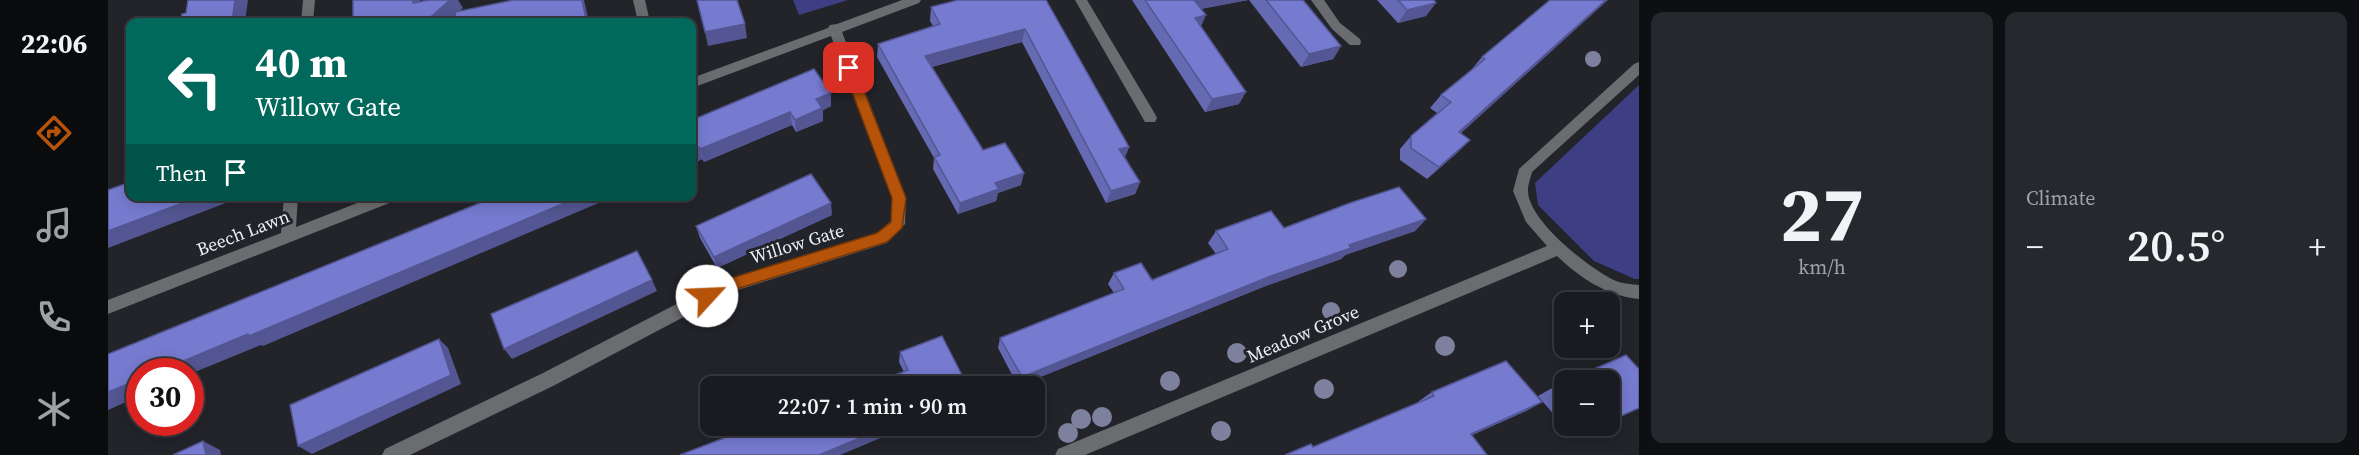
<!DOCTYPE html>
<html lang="en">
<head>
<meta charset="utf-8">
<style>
	:root { --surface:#1a1b20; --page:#27282d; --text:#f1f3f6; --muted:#9fa1a5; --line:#38393e; --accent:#b45309 }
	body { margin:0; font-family:"Source Serif 4",serif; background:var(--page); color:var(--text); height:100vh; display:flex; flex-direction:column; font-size:22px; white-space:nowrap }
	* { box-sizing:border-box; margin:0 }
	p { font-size:20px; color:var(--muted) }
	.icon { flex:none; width:33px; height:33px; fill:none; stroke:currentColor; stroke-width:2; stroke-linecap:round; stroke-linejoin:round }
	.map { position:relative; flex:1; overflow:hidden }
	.side { display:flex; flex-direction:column; gap:12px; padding:12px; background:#0e0f12; width:720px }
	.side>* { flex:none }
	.guide { position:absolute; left:18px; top:18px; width:570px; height:183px; border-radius:12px; box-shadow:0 3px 15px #0003,0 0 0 2px var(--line); background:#00695c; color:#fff; overflow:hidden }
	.fabs { position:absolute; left:1446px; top:292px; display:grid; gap:12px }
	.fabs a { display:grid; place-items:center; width:66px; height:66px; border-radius:12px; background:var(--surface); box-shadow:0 3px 15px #0003,0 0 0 2px var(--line); font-size:30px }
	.speed { position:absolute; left:18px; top:358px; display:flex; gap:12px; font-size:30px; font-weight:700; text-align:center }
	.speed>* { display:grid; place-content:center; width:78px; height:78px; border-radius:50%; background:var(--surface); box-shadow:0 3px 15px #0003,0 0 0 2px var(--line); line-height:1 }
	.speed .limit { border:9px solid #d22; background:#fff; color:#111 }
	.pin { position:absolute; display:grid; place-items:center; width:51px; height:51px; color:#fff; margin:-26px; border-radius:12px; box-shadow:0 3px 9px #0006 }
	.me { position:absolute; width:66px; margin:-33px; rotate:65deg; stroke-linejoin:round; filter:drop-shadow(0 0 4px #0008) }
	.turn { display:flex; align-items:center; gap:21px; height:126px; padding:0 30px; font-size:27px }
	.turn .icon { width:78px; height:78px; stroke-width:2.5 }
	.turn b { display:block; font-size:42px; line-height:51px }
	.then { display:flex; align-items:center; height:57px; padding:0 30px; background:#0003; gap:12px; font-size:22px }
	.big { font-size:45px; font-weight:600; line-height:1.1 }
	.side .tile { flex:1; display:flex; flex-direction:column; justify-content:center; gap:9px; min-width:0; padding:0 21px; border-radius:12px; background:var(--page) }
	.side .dial { align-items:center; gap:0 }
	.dial b { font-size:78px; line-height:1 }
	.heat { display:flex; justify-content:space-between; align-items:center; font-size:33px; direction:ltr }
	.side .tiles { flex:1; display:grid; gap:12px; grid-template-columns:repeat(2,1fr) }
	.trip { position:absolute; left:592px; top:376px; width:345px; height:60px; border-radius:12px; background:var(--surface); box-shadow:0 3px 15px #0003,0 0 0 2px var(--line); font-weight:600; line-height:60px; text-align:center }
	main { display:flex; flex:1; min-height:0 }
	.menu { display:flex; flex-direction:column; width:108px; justify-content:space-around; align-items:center; background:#0a0b0d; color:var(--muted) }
	.menu .icon { width:42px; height:42px }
	.menu .current { color:var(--accent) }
	.menu b { font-size:27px; color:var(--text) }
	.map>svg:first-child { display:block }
	.green { fill:#3d3e83 }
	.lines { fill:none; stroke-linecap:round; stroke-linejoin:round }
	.minor { fill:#6b6c6f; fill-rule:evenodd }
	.tree { fill:#7e819d }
	.wall { fill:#656ab3 }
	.shaded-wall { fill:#535692 }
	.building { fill:#767bd0; stroke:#535692; stroke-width:1.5 }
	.route { fill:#b45309; stroke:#753606; stroke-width:1.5 }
	.labels { text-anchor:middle; stroke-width:6; stroke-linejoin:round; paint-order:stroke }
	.street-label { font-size:18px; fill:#eeeff3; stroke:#23242a }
</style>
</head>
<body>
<main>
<nav class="menu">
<b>22:06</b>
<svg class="icon current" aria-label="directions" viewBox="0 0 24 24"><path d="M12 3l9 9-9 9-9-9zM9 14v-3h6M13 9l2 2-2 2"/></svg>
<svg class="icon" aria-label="music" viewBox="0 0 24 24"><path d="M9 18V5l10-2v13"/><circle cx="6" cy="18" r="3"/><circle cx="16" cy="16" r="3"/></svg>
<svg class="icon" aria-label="phone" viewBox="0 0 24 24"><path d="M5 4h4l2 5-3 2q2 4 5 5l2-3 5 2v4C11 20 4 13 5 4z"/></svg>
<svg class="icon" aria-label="climate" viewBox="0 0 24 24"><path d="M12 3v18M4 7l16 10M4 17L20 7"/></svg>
</nav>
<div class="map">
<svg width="1531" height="455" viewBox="0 0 1531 455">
	<rect width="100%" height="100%" fill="#23242a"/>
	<!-- green -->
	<g class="green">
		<path d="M685,0H740L691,15Z"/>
		<path d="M1531,85V279H1527L1486,261L1430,205L1427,183Z"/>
	</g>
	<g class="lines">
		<!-- minor -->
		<g class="minor">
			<path d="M195,0H207L205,22H193Z"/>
			<path d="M525,0H537L542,22H530Z"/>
			<path d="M794,0H813L811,3L734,32L798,198L797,224L779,243L623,292L445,386L302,455H274L277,449L433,374L613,281L769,233L783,221L784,198L723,36L584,88V78L720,28L722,25L729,24Z"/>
			<path d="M967,0H979L1047,114L1049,118L1047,122H1037Z"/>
			<path d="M1203,0H1216L1232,23L1252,39L1253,42L1252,45H1242L1224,29Z"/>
			<path d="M1531,62V75L1424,172C1423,177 1420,184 1420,190C1419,220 1483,270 1508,281C1516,284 1523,284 1531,285V299C1499,296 1472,278 1449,256L977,455H947L950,449L1439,246L1418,222L1405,191L1411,169L1526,64Z"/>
			<path d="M176,196H190L188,227L267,196H291L289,200L0,314V300L173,233Z"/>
		</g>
	</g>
	<!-- trees -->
	<g class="tree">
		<circle cx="1485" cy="59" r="8"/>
		<circle cx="1290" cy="269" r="9"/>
		<circle cx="1223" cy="311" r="9"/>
		<circle cx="1337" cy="346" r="10"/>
		<circle cx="1129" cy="353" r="10"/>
		<circle cx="1062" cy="381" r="10"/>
		<circle cx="1216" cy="389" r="10"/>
		<circle cx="994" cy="417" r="10"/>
		<circle cx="973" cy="419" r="10"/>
		<circle cx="1113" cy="431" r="10"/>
		<circle cx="960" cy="433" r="10"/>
	</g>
	<!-- wall -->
	<g class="wall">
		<path d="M938,0L1021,147L1017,157L1032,182L1027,194L998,203L914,42L824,67L875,150L913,185L890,193L888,201L850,214L825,169L826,158L769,57L770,44L825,26L822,21L823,7Z"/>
		<path d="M1024,0H1140L1093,9V27L1131,104L1097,112Z"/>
		<path d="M1141,0H1195L1233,46L1225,59L1193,67Z"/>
		<path d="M1269,0H1326L1318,16L1290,23Z"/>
		<path d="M1442,0L1353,133L1350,152L1319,179L1292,160V149L1303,136L1329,113L1322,108L1333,95L1363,70L1374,57Z"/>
		<path d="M723,93V106L715,110V121L688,132L684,125L596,162L594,159L584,164V120Z"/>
		<path d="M724,215L609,268L592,238L588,226Z"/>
		<path d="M1318,219L1307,231L1237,255L1233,259L1155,287L910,386L890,348L892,338L1006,293L1000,284L1006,273L1044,280L1108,254L1100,243L1108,231L1176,228Z"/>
		<path d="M792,352L860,387L796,372L791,362Z"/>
		<path d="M1456,382V426H1492L1466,438L1430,396L1446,387Z"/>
		<path d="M1324,392L1434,402L1418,411L1364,435L1205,447L1311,402V401Z"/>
	</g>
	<!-- shaded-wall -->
	<g class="shaded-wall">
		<path d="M127,0H140L137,22H124Z"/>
		<path d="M305,0H312V16L305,3Z"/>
		<path d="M342,0H350L355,8L339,22H317Z"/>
		<path d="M474,0H476L481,22L478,19Z"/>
		<path d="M1084,0H1140L1079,11Z"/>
		<path d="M1498,0H1500L1340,145L1351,132Z"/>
		<path d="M1328,3L1318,16L1290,23L1299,10Z"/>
		<path d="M1098,15L1092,29L1087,18Z"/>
		<path d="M637,24L639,38L600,46L597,32Z"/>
		<path d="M917,29L914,42L816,69L817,56Z"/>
		<path d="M1233,46L1225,59L1193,67L1201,54Z"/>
		<path d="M1138,92L1131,104L1097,112L1104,99Z"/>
		<path d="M723,93V106L715,110V121L688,132L687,120L708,99Z"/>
		<path d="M682,112L684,125L596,162L592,149Z"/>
		<path d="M1362,140L1350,152L1319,179L1331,167Z"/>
		<path d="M591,147L594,159L584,164V150Z"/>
		<path d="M1021,147L1016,159L1011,149Z"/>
		<path d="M916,173L913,185L890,193L888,201L850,214L852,203L887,183Z"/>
		<path d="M1032,182L1027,194L998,203L1003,191Z"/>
		<path d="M93,196H136L0,248V231Z"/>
		<path d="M473,196H507L155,346L153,345L82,374V372H49Z"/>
		<path d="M723,203L724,215L609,268L606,257Z"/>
		<path d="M1318,219L1307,231L1237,255L1233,259L1155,287L910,386L914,377L1241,245Z"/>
		<path d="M544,280L549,291L404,359L396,349Z"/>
		<path d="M331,339L340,348L353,384L204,454L190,446Z"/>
		<path d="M32,379V396L0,410V392Z"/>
		<path d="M1434,402L1418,411L1349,442L1363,434Z"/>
		<path d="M781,426H801L732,455H711Z"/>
		<path d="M95,441L112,450L113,455H98Z"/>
	</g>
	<!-- building -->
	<g class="building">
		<path d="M80,0H127L124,22H72L74,14L78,13Z"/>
		<path d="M245,0H305V3L321,0H342L317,22H245Z"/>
		<path d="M406,0H474L478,19H481V22H348L347,12Z"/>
		<path d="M589,0H629L637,24L597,32Z"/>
		<path d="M850,0H938L1021,147L1011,149L1032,182L1003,191L917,29L817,56L875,150L897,143L916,173L887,183L891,189L852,203L826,157L832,155L770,44L832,24L823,7Z"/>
		<path d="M1037,0H1086L1098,15L1087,18L1138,92L1104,99Z"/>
		<path d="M1158,0H1195L1233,46L1201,54Z"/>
		<path d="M1290,0H1326L1328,3L1299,10Z"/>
		<path d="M1442,0H1498L1351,132L1362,140L1331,167L1303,148V136L1343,102L1333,95L1377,59L1374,57Z"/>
		<path d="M706,69L723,93L708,99L714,108L687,120L682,112L592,149L591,147L584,150V120Z"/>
		<path d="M703,174L723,203L606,257L588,226Z"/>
		<path d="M22,182V196H93L0,231V190Z"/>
		<path d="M1291,187L1318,219L1241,245L1243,248L1163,276L914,377L892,338L1016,289L1006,273L1033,263L1044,280L1120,249L1108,231L1163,211L1176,228L1242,203Z"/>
		<path d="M389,196H473L141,336L140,334L49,372H32V379L0,392V354Z"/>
		<path d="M529,251L544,280L396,349L383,314Z"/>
		<path d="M834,336L860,387H757L800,370L792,352Z"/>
		<path d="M331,339L343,375L190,446L182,405Z"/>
		<path d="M1518,355L1531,369V408L1502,421V381H1459Z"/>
		<path d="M1398,361L1434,402L1363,434L1379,455H1177L1203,444L1205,447L1326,396L1324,392Z"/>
		<path d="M1456,382V398L1446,387Z"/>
		<path d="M660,426H781L711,455H572L642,428L643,433Z"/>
		<path d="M1481,426H1491L1484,429Z"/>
		<path d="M95,441L98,455H65Z"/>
	</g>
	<!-- route -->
	<path class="route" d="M741,63L747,68L798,198L794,228L779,242L622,291L599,302L594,301L591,296L594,292L614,281L769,233L783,222L784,198L735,68Z"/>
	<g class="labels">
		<!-- street labels -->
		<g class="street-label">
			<text transform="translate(135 233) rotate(-21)" y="6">Beech Lawn</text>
			<text transform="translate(689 244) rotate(-17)" y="6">Willow Gate</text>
			<text transform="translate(1195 334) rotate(-23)" y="6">Meadow Grove</text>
		</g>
	</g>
</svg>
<div class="fabs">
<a>+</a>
<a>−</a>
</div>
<div class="speed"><div class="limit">30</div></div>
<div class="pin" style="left:741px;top:68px;background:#d93025"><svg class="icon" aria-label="arrive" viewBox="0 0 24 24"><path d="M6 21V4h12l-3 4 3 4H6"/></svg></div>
<svg class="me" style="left:599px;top:296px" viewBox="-20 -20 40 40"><circle r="19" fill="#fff"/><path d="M0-13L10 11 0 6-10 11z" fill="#b45309"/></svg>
<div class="trip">22:07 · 1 min · 90 m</div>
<div class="guide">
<div class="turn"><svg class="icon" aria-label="left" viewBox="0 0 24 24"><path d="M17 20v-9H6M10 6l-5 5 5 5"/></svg><div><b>40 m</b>Willow Gate</div></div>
<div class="then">Then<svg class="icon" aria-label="arrive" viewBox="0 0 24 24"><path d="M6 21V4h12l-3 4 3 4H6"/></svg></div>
</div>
</div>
<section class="side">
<div class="tiles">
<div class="tile dial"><b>27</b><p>km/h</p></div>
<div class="tile"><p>Climate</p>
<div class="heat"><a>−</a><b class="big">20.5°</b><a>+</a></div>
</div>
</div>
</section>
</main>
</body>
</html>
